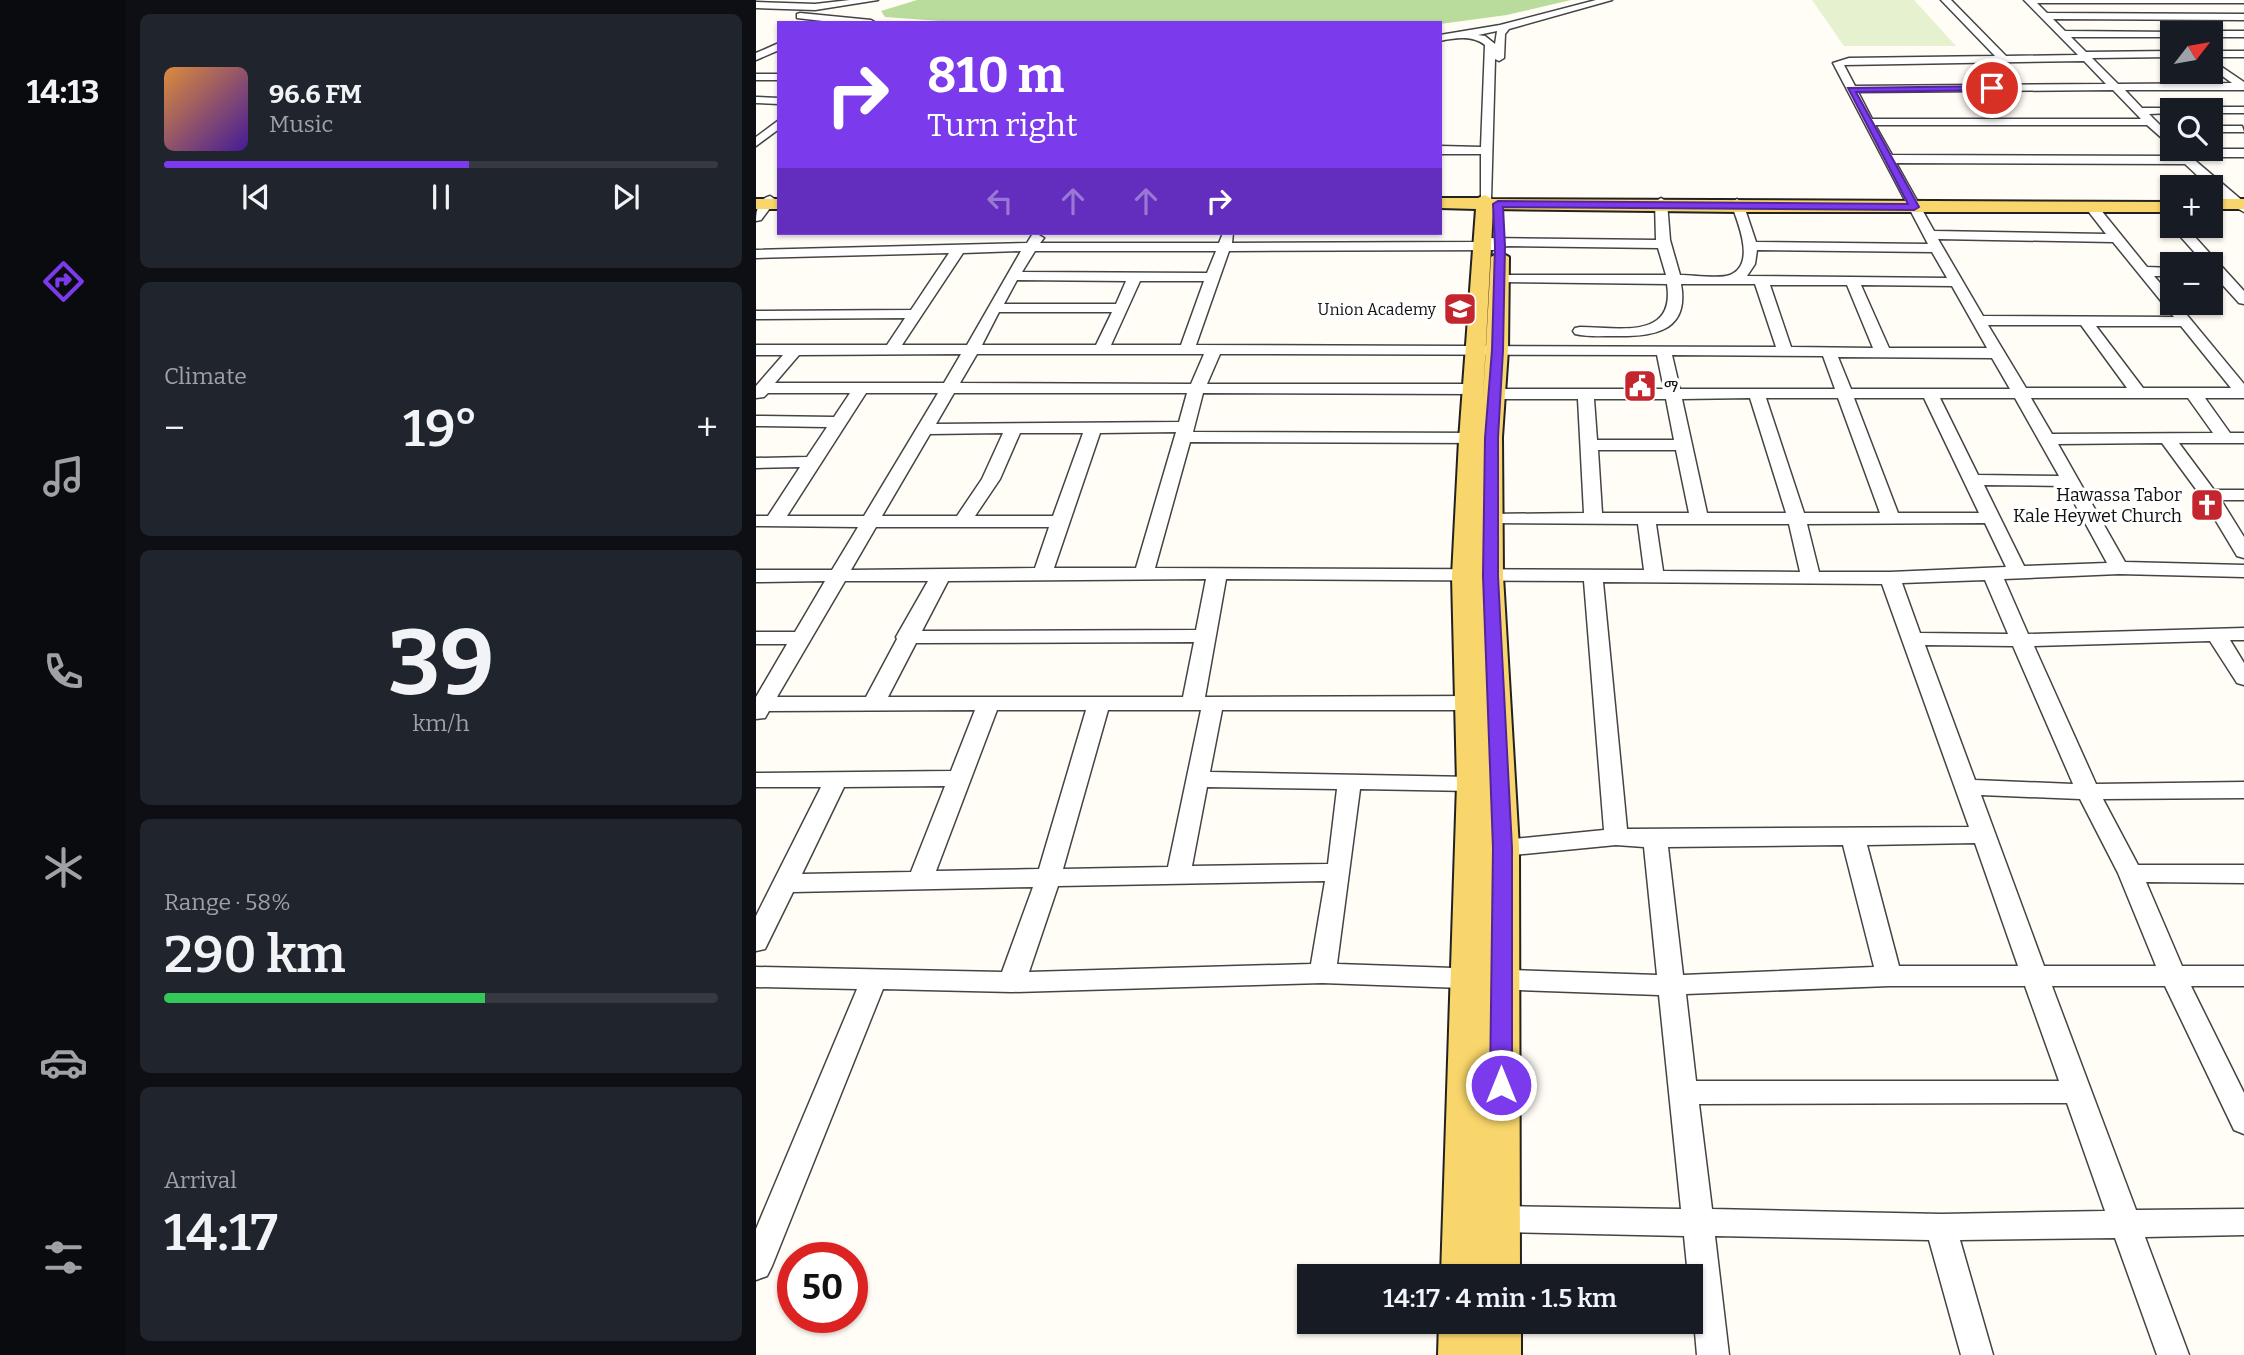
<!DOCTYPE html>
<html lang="en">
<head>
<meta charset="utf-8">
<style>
	:root { --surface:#171b24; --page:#20242c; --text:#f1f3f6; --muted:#9ea1a6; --line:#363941; --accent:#7c3aed }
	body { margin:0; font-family:Bitter,"Noto Sans Ethiopic",serif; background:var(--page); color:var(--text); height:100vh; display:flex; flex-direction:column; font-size:26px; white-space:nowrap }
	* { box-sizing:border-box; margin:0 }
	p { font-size:23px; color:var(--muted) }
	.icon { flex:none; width:38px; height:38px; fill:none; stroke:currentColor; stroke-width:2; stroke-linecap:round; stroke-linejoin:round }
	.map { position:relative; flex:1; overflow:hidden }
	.side { display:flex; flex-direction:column; gap:14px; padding:14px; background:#0d0f14; width:630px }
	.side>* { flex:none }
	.banner { position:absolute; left:21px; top:21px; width:665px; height:214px; border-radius:0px; box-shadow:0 2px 5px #0004; background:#7c3aed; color:#fff; overflow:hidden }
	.needle { width:46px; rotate:59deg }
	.buttons { position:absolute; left:1404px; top:21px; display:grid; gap:14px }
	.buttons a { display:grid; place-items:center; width:63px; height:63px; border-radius:0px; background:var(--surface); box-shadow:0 2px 5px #0004; font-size:35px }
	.speed { position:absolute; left:21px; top:1242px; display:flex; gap:14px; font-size:35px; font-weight:700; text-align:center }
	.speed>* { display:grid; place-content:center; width:91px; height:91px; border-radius:50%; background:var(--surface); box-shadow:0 2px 5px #0004; line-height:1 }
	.speed .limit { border:10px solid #d22; background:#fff; color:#111 }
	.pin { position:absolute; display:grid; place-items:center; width:60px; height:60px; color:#fff; margin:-30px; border:4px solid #fff; border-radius:50%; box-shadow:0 2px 7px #0007 }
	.me { position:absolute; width:77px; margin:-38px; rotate:0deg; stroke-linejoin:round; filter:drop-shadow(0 0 5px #0008) }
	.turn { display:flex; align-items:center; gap:24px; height:147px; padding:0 35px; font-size:32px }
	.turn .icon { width:91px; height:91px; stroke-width:2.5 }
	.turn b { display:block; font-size:49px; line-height:60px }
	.lanes { display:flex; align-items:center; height:66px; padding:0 35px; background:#0003; justify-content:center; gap:35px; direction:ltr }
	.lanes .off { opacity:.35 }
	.big { font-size:52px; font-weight:600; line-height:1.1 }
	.side .tile { flex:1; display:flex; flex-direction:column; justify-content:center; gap:10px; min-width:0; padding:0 24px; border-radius:10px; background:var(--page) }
	.side .dial { align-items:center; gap:0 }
	.dial b { font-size:91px; line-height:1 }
	.song { display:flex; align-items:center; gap:21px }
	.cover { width:84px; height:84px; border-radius:10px; background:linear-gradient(135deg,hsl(30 70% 55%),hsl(260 70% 35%)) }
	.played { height:7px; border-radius:4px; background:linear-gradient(90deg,var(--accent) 55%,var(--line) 55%) }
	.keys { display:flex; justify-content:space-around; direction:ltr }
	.heat { display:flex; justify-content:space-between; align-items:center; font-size:38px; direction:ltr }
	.charge { height:10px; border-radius:5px; background:linear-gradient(90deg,#34c759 58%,var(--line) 0) }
	.trip { position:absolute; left:541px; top:1264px; width:406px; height:70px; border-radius:0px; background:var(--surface); box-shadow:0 2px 5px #0004; font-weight:600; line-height:70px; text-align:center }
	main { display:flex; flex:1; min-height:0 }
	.menu { display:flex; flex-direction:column; width:126px; justify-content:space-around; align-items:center; background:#090b0e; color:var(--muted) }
	.menu .icon { width:49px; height:49px }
	.menu .current { color:var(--accent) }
	.menu b { font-size:32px; color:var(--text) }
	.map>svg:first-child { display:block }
	.forest { fill:#b9dc9c }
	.pitch { fill:#e6f2cf }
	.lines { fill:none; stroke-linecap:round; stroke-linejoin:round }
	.minor-casing { stroke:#444; stroke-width:3 }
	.major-casing { stroke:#222; stroke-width:4 }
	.minor { fill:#fff; fill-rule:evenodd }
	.major { fill:#f9d66b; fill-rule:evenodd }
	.route { fill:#7c3aed; stroke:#51269a; stroke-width:2 }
	.labels { text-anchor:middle; stroke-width:7; stroke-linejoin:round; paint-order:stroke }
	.far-poi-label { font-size:16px; fill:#111; stroke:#fff; text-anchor:end }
	.poi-label { font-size:18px; fill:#111; stroke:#fff; text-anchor:end }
</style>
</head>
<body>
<main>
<nav class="menu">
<b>14:13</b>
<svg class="icon current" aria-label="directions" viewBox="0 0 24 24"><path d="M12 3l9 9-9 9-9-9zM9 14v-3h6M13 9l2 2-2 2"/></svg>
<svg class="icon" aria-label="music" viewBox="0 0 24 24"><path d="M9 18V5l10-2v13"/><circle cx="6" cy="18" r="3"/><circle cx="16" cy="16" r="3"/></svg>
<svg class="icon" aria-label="phone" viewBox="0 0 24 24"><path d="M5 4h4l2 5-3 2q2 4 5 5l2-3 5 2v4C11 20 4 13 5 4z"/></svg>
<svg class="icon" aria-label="climate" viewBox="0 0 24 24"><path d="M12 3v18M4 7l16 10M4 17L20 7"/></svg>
<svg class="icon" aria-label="car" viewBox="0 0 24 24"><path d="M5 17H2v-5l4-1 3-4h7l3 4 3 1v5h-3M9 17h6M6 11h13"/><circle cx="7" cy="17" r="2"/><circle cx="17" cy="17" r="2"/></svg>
<svg class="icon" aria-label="filters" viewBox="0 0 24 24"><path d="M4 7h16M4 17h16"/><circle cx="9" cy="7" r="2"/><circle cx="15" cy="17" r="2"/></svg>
</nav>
<section class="side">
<div class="tile">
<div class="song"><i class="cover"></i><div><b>96.6 FM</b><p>Music</p></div></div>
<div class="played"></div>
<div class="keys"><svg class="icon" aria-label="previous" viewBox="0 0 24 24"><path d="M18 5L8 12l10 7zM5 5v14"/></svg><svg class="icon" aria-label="pause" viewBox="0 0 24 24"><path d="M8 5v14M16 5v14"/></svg><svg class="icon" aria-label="next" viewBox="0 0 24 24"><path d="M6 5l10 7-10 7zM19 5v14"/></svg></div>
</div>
<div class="tile"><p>Climate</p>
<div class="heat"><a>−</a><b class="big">19°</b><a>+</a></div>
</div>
<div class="tile dial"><b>39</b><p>km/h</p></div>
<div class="tile"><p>Range · 58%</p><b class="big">290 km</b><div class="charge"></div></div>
<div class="tile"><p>Arrival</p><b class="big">14:17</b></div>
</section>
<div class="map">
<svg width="1488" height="1355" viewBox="0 0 1488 1355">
	<rect width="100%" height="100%" fill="#fffdf5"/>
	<!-- forest -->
	<path class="forest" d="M161,0H815L751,15L684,24L212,23L129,17L125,11Z"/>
	<!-- pitch -->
	<path class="pitch" d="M1158,0L1200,46H1088L1056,0Z"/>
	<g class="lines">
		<defs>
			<g id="minor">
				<path d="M94,0H122L59,10L0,8V2L59,4Z"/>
				<path d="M840,0H856L753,29L749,34L748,58L743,61L739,59L735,200L733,203H725V154H684V146L725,147L729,45C716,35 699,38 684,41V35L744,25ZM741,31L739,44L729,36L722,35Z"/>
				<path d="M1185,0H1195L1250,56L1322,55L1268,0H1488V3H1281L1291,13L1488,14V20L1297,19L1309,31L1419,32L1416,33V37H1315L1330,52L1416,51V57L1336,58L1362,84L1476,83L1454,67V59L1488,82V90H1369L1386,108H1420L1421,110H1416V113L1393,114L1416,137V147L1391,125H1119L1136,155L1421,156L1416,149H1488V157H1435L1488,202V212L1470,202L1429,164L1140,163L1178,231L1350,234L1329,207L1330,204H1340L1391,267L1416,268V276H1398L1416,297V303H1421L1488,384V398H1449L1474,433H1488V443H1423L1458,490H1488V500H1465L1488,537V558L1481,556L1445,496L1406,443L1302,444L1369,562L1488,565V577L1363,574L1248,579L1272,634L1488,628V640H1474L1488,663V685L1481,683L1454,641L1278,646L1340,784L1488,782V798L1347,799L1382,865H1488V883L1390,882L1426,966H1488V986H1435L1488,1093V1134L1478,1130L1409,986H1296L1380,1210L1488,1209V1235L1389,1237L1433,1355H1401L1359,1238L1204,1240L1237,1355H1205L1173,1240L959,1236L973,1355H941L934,1276H932L928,1236L744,1232L733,1228L729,1219L733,1210L744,1206L925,1209L903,995L566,983L256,992L127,989L16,1266L11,1276L0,1280V1229L101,989L0,987V967L246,972L277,887L37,892L9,949L0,951V916L65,787H0V773L195,771L219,710L13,711L9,718L0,719V697L31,644H0V632H39L69,581L0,582V570H76L102,527L0,526V516H12L44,467L0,468V458L51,457L71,427L0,426V416L78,417L94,393H12L8,397L0,398V386L27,355H0V345H131L149,318L0,319V311L155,310L193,253L0,258V250L271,243L276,235L281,234L288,238L284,243H463L467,233H477L476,243L722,242L729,238L900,240L899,202L905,198L911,202L914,240L924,275C936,275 964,279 974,275C1001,264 981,221 975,203L981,199L987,203L1000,242L1172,244L1077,63L1093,58L1239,56ZM1328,61L1350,84L1099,86L1088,65ZM1357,90L1385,119H1116L1102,92ZM1182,239L1357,242L1418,317L1227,316ZM751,246L902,248L910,275H738V281L743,282L911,284C920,341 861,327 824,327L819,328L817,331L819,334C831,337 845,336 857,336C895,337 934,333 925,284H999L1020,347L440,345L473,251L744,250ZM1001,250L1176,252L1191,278L991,276L999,264ZM265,251L211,345H146L207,253ZM279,251H460L451,273L266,272ZM261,280L370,281L360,304H248ZM384,281H448L425,345H355ZM1014,285H1091L1117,348L1035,347ZM1105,285L1196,286L1231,348H1133ZM243,312H356L340,345H226ZM1232,325H1325L1371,388H1270ZM1340,326H1425L1475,388H1387ZM205,354L188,383H19L43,355ZM221,354H448L435,384L204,383ZM464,354L901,355L908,389H738L730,394L738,399H822L828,513L734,514L725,519L728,523L882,524L888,570L399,568L434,442L729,443L737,438L729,433L437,432L447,393L719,394L727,389L719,384H451ZM916,355L1067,356L1079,389H924ZM1082,357L1236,358L1254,389H1095ZM110,393H182L108,516H31ZM198,393H431L423,422L180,424ZM994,398L1030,513H951L926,399ZM1010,398H1082L1124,513H1048ZM1098,398H1168L1223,513H1142ZM1184,398H1259L1303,476L1222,475ZM1275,398H1432L1457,433L1296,434ZM838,399H910L918,440H841ZM420,432L380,568H298L344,433ZM247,433L226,479L201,516H126L174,434ZM264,433H327L297,516H219L244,479ZM842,450H920L933,513H846ZM1228,485L1309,486L1351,563L1268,566ZM1229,523L1250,567L1134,572H1063L1051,524ZM900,524H1033L1044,572L907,571ZM120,527H293L279,568L95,570ZM450,579L440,630L166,631L192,581ZM470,579L828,581L848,830L747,840L739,842L735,848L739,854L747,856L860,845L888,847L901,975L581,964L604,789L716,791L724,789L727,784L724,779L716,777L454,772L466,710H726L734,708L737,703L734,698L726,696L449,697ZM1229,580L1252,634L1164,633L1146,583ZM89,581H172L140,637L141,639L110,697H21ZM847,582L1126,584L1213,827L871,829ZM438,642L427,697H132L160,643ZM1169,645L1257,646L1317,784L1219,780ZM241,710H330L283,869L180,871ZM352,710H445L412,867L307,869ZM189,786L155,872L46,874L88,787ZM451,787L581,789L572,864L436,866ZM1225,795L1324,799L1362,873L1400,966H1288ZM1219,843L1262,966H1143L1111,845ZM1087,845L1118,967L927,975L912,847ZM569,881L555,964L273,972L302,886ZM1133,986H1269L1303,1081H940L930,994ZM1311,1103L1349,1211L1185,1214L956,1209L943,1104Z"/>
				<path d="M44,13L115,20L120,23H84L41,18V14Z"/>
				<path d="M1454,31H1488V37H1454V33H1450Z"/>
				<path d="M23,43V50L0,60V53Z"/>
				<rect x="1454" y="51" width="34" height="6"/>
				<rect x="0" y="74" width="23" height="6"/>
				<path d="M0,97L23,98V104L0,103Z"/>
				<path d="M1454,107H1488V113H1454V110H1448Z"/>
				<path d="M23,120V129L0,146V137Z"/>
				<path d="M1454,126H1486L1488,132H1454Z"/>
				<path d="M14,196L20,200L5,220L0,221C0,211 2,199 14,196Z"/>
				<path d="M1415,226H1429L1488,291V304L1483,303L1454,271V264H1449Z"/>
			</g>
			<g id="major">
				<path d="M729,195L736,199L1416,202V212H982L737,209L727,399L735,257L744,252L753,257L752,350L746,437L747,576L763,848L764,1276H685L701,784L696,576L703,440L720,209L684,208V198H722Z"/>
				<rect x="0" y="199" width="23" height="10"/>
				<rect x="1454" y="199" width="34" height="10"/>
				<path d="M683,1321H765V1355H682Z"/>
			</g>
		</defs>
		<!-- minor casing -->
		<use href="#minor" class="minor-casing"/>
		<!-- major casing -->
		<use href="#major" class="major-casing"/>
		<!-- minor -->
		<use href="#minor" class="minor"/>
		<!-- major -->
		<use href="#major" class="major"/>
	</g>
	<!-- route -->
	<path class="route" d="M1236,86L1239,90L1100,92L1163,207L1158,210L747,207L749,246L747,350L742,438V576L756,848V1085L753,1091L745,1093L737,1091L734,1085L737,848L727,576L729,438L736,350L739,246L737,204L742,201L1152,204L1092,88Z"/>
	<!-- icons -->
	<defs>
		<symbol id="school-square" viewBox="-11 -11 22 22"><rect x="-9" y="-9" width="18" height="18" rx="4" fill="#c4262e" stroke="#fff"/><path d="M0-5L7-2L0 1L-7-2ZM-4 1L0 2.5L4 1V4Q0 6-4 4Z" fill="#fff"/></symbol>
		<symbol id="civic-square" viewBox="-11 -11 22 22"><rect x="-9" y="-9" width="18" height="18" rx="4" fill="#c4262e" stroke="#fff"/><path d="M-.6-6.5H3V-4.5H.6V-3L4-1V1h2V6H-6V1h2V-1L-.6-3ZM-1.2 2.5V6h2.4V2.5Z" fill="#fff"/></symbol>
		<symbol id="church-square" viewBox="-11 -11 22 22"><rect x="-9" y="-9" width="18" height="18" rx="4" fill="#c4262e" stroke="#fff"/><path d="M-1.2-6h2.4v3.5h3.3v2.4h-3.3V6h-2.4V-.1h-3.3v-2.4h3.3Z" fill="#fff"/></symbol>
	</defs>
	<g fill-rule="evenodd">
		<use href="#school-square" x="685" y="290" width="38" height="38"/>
		<use href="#civic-square" x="865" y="367" width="38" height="38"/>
		<use href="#church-square" x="1432" y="486" width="38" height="38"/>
	</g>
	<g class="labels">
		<!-- far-poi labels -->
		<g class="far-poi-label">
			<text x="680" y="315">Union Academy</text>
			<text x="908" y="392" text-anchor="start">ማ</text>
		</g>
		<!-- poi labels -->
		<g class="poi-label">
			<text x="1426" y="501">Hawassa Tabor<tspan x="1426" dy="21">Kale Heywet Church</tspan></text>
		</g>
	</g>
</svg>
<div class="buttons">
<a><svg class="needle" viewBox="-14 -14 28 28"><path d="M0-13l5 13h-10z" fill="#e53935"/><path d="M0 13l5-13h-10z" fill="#9ea1a6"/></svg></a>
<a><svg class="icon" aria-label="search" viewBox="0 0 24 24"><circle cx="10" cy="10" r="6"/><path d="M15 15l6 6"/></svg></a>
<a>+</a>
<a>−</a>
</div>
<div class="speed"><div class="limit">50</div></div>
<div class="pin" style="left:1236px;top:88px;background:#d93025"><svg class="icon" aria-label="arrive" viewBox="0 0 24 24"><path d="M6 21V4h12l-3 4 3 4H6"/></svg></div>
<svg class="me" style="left:745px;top:1085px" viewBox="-20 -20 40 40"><circle r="17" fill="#7c3aed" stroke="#fff" stroke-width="3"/><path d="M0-11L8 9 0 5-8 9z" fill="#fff"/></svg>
<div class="trip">14:17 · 4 min · 1.5 km</div>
<div class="banner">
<div class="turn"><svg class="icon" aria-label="right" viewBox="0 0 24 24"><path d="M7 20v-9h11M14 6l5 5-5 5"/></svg><div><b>810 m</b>Turn right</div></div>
<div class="lanes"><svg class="icon off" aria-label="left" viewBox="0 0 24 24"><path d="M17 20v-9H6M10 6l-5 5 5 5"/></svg><svg class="icon off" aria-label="ahead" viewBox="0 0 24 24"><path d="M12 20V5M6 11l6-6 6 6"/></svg><svg class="icon off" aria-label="ahead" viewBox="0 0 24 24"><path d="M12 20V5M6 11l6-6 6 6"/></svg><svg class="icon" aria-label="right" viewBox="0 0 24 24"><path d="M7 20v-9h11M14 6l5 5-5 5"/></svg></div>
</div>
</div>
</main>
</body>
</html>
